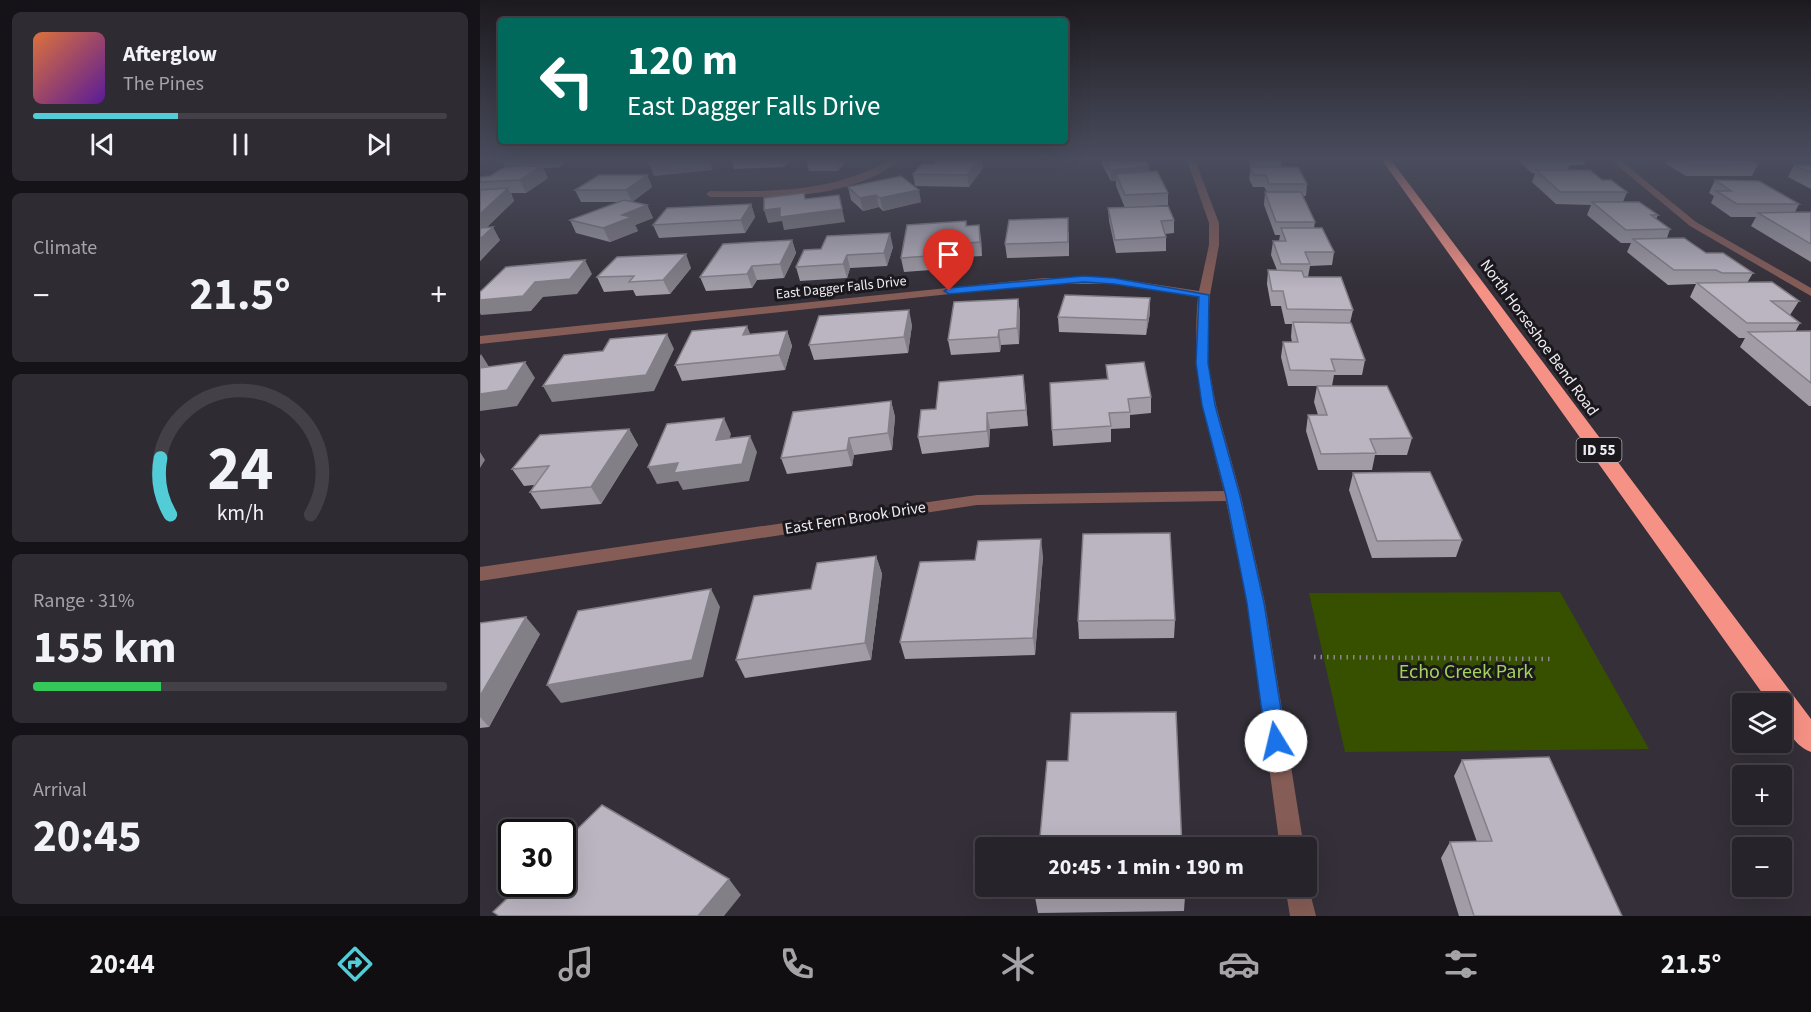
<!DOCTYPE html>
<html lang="en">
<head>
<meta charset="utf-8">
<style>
	:root { --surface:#27232a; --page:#2f2b32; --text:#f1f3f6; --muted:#a4a4a8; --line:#434047; --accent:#52ccd6 }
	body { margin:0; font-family:"Source Sans 3",sans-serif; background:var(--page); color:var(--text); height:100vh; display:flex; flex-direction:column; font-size:22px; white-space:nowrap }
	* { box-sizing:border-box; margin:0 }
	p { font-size:20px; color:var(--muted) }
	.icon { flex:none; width:33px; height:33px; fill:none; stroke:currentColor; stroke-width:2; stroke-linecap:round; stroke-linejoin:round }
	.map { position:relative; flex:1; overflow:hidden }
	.details { display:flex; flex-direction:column; gap:12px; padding:12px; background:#151317; width:480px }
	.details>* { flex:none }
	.banner { position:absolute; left:18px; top:18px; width:570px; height:126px; border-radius:6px; box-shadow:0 6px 24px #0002,0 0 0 2px var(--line); background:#00695c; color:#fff; overflow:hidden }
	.tools { position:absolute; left:1252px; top:693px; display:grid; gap:12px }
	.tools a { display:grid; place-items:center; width:60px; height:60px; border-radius:6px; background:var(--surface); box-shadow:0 6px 24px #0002,0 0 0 2px var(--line); font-size:30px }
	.speed { position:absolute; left:18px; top:819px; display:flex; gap:12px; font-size:30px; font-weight:700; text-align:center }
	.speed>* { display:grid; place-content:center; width:78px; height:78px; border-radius:50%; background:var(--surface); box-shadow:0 6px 24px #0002,0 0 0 2px var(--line); line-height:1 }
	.speed .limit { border:3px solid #111; border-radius:9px; background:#fff; color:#111 }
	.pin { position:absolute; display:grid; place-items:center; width:51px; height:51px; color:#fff; margin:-62px -26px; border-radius:50% 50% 50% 0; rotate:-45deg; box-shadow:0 0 6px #0007 }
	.pin .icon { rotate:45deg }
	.me { position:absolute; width:66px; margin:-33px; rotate:351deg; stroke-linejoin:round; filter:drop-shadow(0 0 4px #0008) }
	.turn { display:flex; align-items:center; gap:21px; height:126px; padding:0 30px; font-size:27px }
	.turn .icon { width:78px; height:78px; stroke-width:2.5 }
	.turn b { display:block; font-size:42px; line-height:51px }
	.big { font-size:45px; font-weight:700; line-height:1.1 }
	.details .widget { flex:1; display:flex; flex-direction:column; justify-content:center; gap:9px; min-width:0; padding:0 21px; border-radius:9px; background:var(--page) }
	.details .dial { align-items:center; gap:0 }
	.dial svg { height:156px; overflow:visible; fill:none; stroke:var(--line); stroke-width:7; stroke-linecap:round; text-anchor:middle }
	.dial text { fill:var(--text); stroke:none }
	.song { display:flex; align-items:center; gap:18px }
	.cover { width:72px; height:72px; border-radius:9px; background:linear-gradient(135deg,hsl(20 70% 55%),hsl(270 70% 35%)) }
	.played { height:6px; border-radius:3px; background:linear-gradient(90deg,var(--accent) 35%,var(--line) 35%) }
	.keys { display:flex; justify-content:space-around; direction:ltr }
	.heat { display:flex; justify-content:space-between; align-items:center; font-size:33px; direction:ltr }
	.charge { height:9px; border-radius:4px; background:linear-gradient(90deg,#34c759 31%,var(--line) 0) }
	.trip { position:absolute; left:495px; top:837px; width:342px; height:60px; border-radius:6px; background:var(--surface); box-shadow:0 6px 24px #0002,0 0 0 2px var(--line); font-weight:700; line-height:60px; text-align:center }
	.menu { display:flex; height:96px; justify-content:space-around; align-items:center; background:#100e11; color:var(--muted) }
	.menu .icon { width:42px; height:42px }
	.menu .active { color:var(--accent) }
	.menu b { font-size:27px; color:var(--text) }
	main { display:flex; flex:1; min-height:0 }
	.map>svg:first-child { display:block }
	.green { fill:#375000 }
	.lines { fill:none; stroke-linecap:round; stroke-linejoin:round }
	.path { stroke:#8d8890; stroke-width:4.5; stroke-dasharray:1.5 5; stroke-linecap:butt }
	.minor { fill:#855c56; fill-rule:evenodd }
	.highway { fill:#f69285; fill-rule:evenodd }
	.wall { fill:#a19ca6 }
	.shaded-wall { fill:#837f87 }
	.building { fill:#bbb5c1; stroke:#837f87; stroke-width:1.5 }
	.route { fill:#1a73e8; stroke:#114b97; stroke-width:1.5 }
	.labels { text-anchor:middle; stroke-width:6; stroke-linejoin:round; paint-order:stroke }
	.far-street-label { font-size:14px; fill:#f0ecf3; stroke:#1a181c }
	.shield { fill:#1a181c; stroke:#b0acb2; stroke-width:1.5 }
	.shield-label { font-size:15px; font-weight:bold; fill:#f0ecf3 }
	.street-label { font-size:16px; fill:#f0ecf3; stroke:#1a181c }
	.near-park-label { font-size:20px; fill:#a3d15d; stroke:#1a181c }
</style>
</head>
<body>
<main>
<section class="details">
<div class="widget">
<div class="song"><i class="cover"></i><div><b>Afterglow</b><p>The Pines</p></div></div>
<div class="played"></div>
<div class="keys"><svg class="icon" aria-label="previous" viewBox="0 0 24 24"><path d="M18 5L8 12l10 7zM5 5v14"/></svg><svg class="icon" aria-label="pause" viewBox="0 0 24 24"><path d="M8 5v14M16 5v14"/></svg><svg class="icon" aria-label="next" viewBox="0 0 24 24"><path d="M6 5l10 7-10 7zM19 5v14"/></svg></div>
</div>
<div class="widget"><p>Climate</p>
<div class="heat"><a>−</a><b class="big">21.5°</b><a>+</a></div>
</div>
<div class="widget dial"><svg viewBox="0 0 100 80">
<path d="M14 69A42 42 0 1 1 86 69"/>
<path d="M14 69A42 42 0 0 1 9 40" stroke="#52ccd6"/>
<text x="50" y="56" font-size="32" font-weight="700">24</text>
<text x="50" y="72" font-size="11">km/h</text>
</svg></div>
<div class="widget"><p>Range · 31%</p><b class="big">155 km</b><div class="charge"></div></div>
<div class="widget"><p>Arrival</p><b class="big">20:45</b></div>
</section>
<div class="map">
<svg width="1331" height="916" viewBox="0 0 1331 916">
	<rect width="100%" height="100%" fill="#342f38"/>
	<!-- green -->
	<path class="green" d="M1080,592L1169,749L865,752L829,593Z"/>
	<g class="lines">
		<!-- path -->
		<path class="path" d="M834,657L1073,659"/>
		<!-- minor -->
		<g class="minor">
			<path d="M410,160H420C369,201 291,197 230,197L226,194L230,191C292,192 354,192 410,160Z"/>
			<path d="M707,160H715L739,223V245L730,295L727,327L728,363L736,405L761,496L785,603L824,848H800L767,603L746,501L497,505L0,581V567L497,495L744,491C726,421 711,370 718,297L634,284H564L0,344V336L564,278H634L719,291L729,245V223Z"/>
			<path d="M1131,160H1140L1216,222L1331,288V296L1210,226Z"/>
			<path d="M826,877L836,916H810L805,886H826Z"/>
		</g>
		<!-- highway -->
		<path class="highway" d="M902,160H911L1331,719V752C1312,745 1302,723 1302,704H1290Z"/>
	</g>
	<!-- wall -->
	<g class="wall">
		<path d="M23,160H86L80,167L63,168L68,178L46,193H31L34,201L7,227L20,240L0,261V177L10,176L40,167L39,165L25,166Z"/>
		<path d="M251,160H310L304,167L254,169Z"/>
		<path d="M326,160H367L358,171H329Z"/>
		<path d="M457,160H502L503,168L489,187L435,186L433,174L454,164Z"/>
		<path d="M622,160H665L669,172L688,193V205L657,207L694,220V233L685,234L686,237V251L636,253L629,221L628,208H645L636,186V181H631L622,165Z"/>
		<path d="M768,160H802L801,167L827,184L826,196H822L835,222L834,228L854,252L852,265L830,266L828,277L873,310L870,323L885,360L882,375H854L852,386L932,438L927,455H895L892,470H838L826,431L828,415H838L834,402L837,386H841H808L801,357L803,342H812L811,337L812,324H805L801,306H791L787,284L788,270H797L791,255L793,241H799L800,235H795L784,205L785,192H787L784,187H773L769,179L771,167Z"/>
		<path d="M1037,160H1106L1104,165H1090L1088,170L1122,180L1147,192L1143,202L1178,215L1176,219L1190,229L1187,238L1226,253L1273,273L1267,283L1319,301L1310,315L1320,323L1315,332L1331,331V406H1329L1260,347L1265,338H1259L1210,297L1216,284L1188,285L1147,252L1151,243H1141L1107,215L1111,205L1076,204L1052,182L1055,173H1052Z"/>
		<path d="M1188,160H1270L1278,164L1272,176H1206L1186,164Z"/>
		<path d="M1314,165H1331V189L1308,177Z"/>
		<path d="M167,175L172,187L152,202L167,205L173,218L155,225L158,231L130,242L96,233L90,220L138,202H101L95,190Z"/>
		<path d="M1235,180L1319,204L1315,212H1331V262L1271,226L1276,217H1251L1231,203L1234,196L1229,193Z"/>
		<path d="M368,187L441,202L403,211L399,207L383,211L371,200Z"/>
		<path d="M271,204L275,217L265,233L179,238L173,225Z"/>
		<path d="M486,221L487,226L501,238L502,256L464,258V269L424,272L421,258Z"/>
		<path d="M589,232V256L527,258L525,244Z"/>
		<path d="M312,240L316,253L304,278L277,280L272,288L226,291L220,277Z"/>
		<path d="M413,247L407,266L370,268L367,278L320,281L316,267L324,250Z"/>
		<path d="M211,268L190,294L156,296L153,290L124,292L117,277Z"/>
		<path d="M538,299L540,313L539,344L521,345L520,352L471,355L468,340Z"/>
		<path d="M670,313L666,335L579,332L578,317Z"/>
		<path d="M432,325L428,353L334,360L329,345Z"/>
		<path d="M307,331L312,346L305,370L202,381L195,365L271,334Z"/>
		<path d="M626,365L671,397V413L650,415V428L631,429V442L573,446L572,430L627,379Z"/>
		<path d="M545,391L548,426L510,429L509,447L442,454L438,437L456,409Z"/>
		<path d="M411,401L415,417L412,450L374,455L372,466L307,474L301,458Z"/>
		<path d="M149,429L158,445L121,504L61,509L50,492L54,485L44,486L32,469Z"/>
		<path d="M873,473L982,540L976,557L892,558L869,490Z"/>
		<path d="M396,556L402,574L391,660L265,678L256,660L331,589Z"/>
		<path d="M563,556L555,655L425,659L420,642L495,560Z"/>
		<path d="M695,620L694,638L599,639L598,621Z"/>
		<path d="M0,623L60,634L9,727L0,728Z"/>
		<path d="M982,760L1142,916H979L961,858L970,842H997L974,776Z"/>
		<path d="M705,896L704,911L558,913L555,897Z"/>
	</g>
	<!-- shaded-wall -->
	<g class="shaded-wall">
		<path d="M23,160H86L80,167L63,168L68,178L46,193L40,180L42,170L39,165L25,166Z"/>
		<path d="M208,160H230L233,170L174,176L169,164Z"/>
		<path d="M302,160H310L304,167Z"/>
		<path d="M355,160H367L358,171Z"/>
		<path d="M498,160H501L503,168L489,187L487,175Z"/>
		<path d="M669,166V178L636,174V181H631V170Z"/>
		<path d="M167,175L172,187L152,202L146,190Z"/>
		<path d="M28,188L34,201L5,229H0V214Z"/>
		<path d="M439,190L441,202L403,211L400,198Z"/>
		<path d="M359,195L365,222L304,230L302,221L288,223L284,210Z"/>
		<path d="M396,195L399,207L383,211L380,198Z"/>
		<path d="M271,204L275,217L265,233L261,220Z"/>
		<path d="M167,205L173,218L155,225L158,231L130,242L123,228L142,215Z"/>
		<path d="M499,225L501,238L502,256L500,242Z"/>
		<path d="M13,227L20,240L0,261V239Z"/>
		<path d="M410,233L413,247L407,266L404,253Z"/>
		<path d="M312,240L316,253L304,278L300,264Z"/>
		<path d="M462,245L464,258V269L461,255Z"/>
		<path d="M206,254L211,268L190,294L183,280Z"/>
		<path d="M367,255L370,268L367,278L363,264Z"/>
		<path d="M105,260L112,274L97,294L63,297L51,311L1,315L0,313V300L55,282Z"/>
		<path d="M272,266L277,280L272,288L267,274Z"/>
		<path d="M670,298V313L666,335L667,320Z"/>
		<path d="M538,299L540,313L539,344L537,328Z"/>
		<path d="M429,310L432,325L428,353L424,337Z"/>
		<path d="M267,326L273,341L263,335Z"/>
		<path d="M519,330L521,345L520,352L518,337Z"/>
		<path d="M307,331L312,346L305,370L299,355Z"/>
		<path d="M187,334L194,349L174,391L72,402L63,386Z"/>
		<path d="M1,354L11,370L0,384V356Z"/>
		<path d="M45,362L55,378L37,406L0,411V394Z"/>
		<path d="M543,375L545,391L548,426L546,410Z"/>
		<path d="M411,401L415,417L412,450L408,433Z"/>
		<path d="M507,413L510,429L509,447L507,431Z"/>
		<path d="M244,418L251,434L244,456L236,440Z"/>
		<path d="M149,429L158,445L121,504L111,487Z"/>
		<path d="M270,436L277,452L269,481L203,490L198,481L177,484L168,467L198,463Z"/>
		<path d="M369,438L374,455L372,466L367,450Z"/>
		<path d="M0,452L5,460L0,468Z"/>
		<path d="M561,539L563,556L555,655L553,638Z"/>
		<path d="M396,556L402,574L391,660L385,643Z"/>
		<path d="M231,589L240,607L223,677L81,703L67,685Z"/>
		<path d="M46,617L60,634L9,727L0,717V696Z"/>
		<path d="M249,879L261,895L244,916H218Z"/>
	</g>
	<!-- building -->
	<g class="building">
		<path d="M168,160H208L169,164Z"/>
		<path d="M457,160H498L487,175L433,174L442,164H454Z"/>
		<path d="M625,160H665L669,166L631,170Z"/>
		<path d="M1054,160H1090L1091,161H1056Z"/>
		<path d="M1203,160H1270L1278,164L1211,165Z"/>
		<path d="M1314,165H1331V173Z"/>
		<path d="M62,166L40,180L0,182V177L10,176L25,167Z"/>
		<path d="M770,167H818L827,184H789L786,175H774Z"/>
		<path d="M1056,170H1110L1122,180H1131L1147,192H1080Z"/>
		<path d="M677,171L688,193L645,195L636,174Z"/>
		<path d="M119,175H167L146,190H95Z"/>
		<path d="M421,176L439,190L400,198L396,195L380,198L368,187Z"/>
		<path d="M1235,180L1279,181L1319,204H1257L1236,191H1251Z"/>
		<path d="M28,188L0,214V190Z"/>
		<path d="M785,192H821L835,222H796Z"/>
		<path d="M324,193L325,199L359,195L362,209L300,217V208L284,210V198Z"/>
		<path d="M144,200L167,205L142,215L152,217L123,228L90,220Z"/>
		<path d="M1112,202H1159L1178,215H1171L1190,229L1146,230Z"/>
		<path d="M271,204L261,220L173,225L187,208Z"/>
		<path d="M688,206L694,220L681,221L686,237L635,240L628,208Z"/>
		<path d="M1331,212V244L1278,213Z"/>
		<path d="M588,218V242L525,244L529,220Z"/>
		<path d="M486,221V226L499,225L500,242L462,245L461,255L421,258L427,225Z"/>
		<path d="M13,227L0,239V228Z"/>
		<path d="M801,228H842L854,252H825L830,264H801L793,241H806Z"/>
		<path d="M410,233L404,253L367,255L363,264L316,267L324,250L341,249L347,236Z"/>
		<path d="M1204,238L1226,253H1243L1273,273H1242L1236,270H1194L1153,239Z"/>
		<path d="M312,240L300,264L272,266L267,274L220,277L243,244Z"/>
		<path d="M206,254L183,280L149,282L154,276L117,277L137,257Z"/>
		<path d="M105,260L90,279L55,282L43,296L0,300V292L26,267Z"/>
		<path d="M788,270L822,271L824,277H861L873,310L807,309L803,291H792Z"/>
		<path d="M1292,282L1319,301H1291L1320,323H1267L1217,283Z"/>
		<path d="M585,295L670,298L667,320L578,317Z"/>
		<path d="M538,299L537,328L519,330L518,337L468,340L474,302Z"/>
		<path d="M429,310L424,337L329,345L339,316Z"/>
		<path d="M813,322L871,323L885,360L851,359L855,371L810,370L803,342H818Z"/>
		<path d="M267,326L263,335L307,331L299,355L195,365L212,331Z"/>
		<path d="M1331,331V383L1268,332Z"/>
		<path d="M187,334L166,375L63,386L84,355L123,351L130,339Z"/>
		<path d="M45,362L27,390L0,394V368Z"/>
		<path d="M664,362L671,397L648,399L650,412L629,413L631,426L572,430L570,383L628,379L626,365Z"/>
		<path d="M543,375L546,410L507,413V431L438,437L441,410L456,409L459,382Z"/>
		<path d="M837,386H907L932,438L890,439L896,453L841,454L828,415H847Z"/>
		<path d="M411,401L408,433L369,438L367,450L301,458L313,412Z"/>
		<path d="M244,418L236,440L270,436L262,464L194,473L198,463L168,467L187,424Z"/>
		<path d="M149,429L111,487L50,492L69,466L32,469L60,435Z"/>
		<path d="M950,472L982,540L897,541L873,473Z"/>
		<path d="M690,533L695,620L598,621L603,534Z"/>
		<path d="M561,539L553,638L420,642L440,562L495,560L498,541Z"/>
		<path d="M396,556L385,643L256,660L274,596L331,589L337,563Z"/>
		<path d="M231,589L212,660L67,685L98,611Z"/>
		<path d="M46,617L0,696V623Z"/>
		<path d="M696,712L702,848H559L567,761H588L591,713Z"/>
		<path d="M1069,757L1142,916H994L970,842L1012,841L982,760Z"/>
		<path d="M122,805L249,879L218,916H19L13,912L42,884H82V844Z"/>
		<path d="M556,886H704L705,896L555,897Z"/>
	</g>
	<!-- sky -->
	<linearGradient id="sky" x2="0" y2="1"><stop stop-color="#1d1a1f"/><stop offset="0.55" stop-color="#4a4d5e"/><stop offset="1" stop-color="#4a4d5e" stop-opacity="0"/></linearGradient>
	<rect width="1331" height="289" fill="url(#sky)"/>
	<!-- route -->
	<path class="route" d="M604,276L634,278L729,295L728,363L735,405L760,496L784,603L806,741L803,748L796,751L789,748L786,741L767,603L746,496L722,405L716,363L719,297L634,284L604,282L469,294L464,291L469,288Z"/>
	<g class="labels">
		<!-- far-street labels -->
		<g class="far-street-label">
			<text transform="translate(361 287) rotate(-6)" y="5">East Dagger Falls Drive</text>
		</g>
		<!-- shield labels -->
		<rect class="shield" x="1096.5" y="438" width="45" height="24" rx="4.5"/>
		<g class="shield-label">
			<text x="1119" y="455">ID 55</text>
		</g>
		<!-- street labels -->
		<g class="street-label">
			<text transform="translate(1060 337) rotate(54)" y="6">North Horseshoe Bend Road</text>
			<text transform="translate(375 517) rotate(-9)" y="6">East Fern Brook Drive</text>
		</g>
		<!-- near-park labels -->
		<g class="near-park-label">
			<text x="986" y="678">Echo Creek Park</text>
		</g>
	</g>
</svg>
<div class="tools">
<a><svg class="icon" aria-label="layers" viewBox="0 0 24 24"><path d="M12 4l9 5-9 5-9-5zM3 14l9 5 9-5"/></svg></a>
<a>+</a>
<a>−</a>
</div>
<div class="speed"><div class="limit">30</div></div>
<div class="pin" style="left:469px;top:291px;background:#d93025"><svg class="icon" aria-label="arrive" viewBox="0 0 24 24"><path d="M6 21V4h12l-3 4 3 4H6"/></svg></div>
<svg class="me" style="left:796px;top:741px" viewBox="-20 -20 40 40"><circle r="19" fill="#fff"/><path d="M0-13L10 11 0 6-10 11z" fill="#1a73e8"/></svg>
<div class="trip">20:45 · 1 min · 190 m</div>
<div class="banner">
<div class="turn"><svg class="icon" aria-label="left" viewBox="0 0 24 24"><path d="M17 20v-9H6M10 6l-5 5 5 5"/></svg><div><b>120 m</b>East Dagger Falls Drive</div></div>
</div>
</div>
</main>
<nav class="menu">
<b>20:44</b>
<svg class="icon active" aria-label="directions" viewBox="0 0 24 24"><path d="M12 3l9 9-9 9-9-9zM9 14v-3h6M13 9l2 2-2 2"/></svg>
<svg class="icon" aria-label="music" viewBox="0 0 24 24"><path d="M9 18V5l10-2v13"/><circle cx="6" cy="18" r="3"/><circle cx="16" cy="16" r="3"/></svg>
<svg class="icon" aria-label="phone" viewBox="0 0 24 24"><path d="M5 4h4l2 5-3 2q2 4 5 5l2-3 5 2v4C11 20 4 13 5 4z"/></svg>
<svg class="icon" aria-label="climate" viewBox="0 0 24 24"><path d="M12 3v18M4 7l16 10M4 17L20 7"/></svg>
<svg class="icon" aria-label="car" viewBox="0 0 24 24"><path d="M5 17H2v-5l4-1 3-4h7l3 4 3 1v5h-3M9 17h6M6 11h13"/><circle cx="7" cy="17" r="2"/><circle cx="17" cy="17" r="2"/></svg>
<svg class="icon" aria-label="filters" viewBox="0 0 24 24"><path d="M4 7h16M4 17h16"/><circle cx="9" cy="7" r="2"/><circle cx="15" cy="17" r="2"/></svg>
<b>21.5°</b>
</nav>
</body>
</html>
